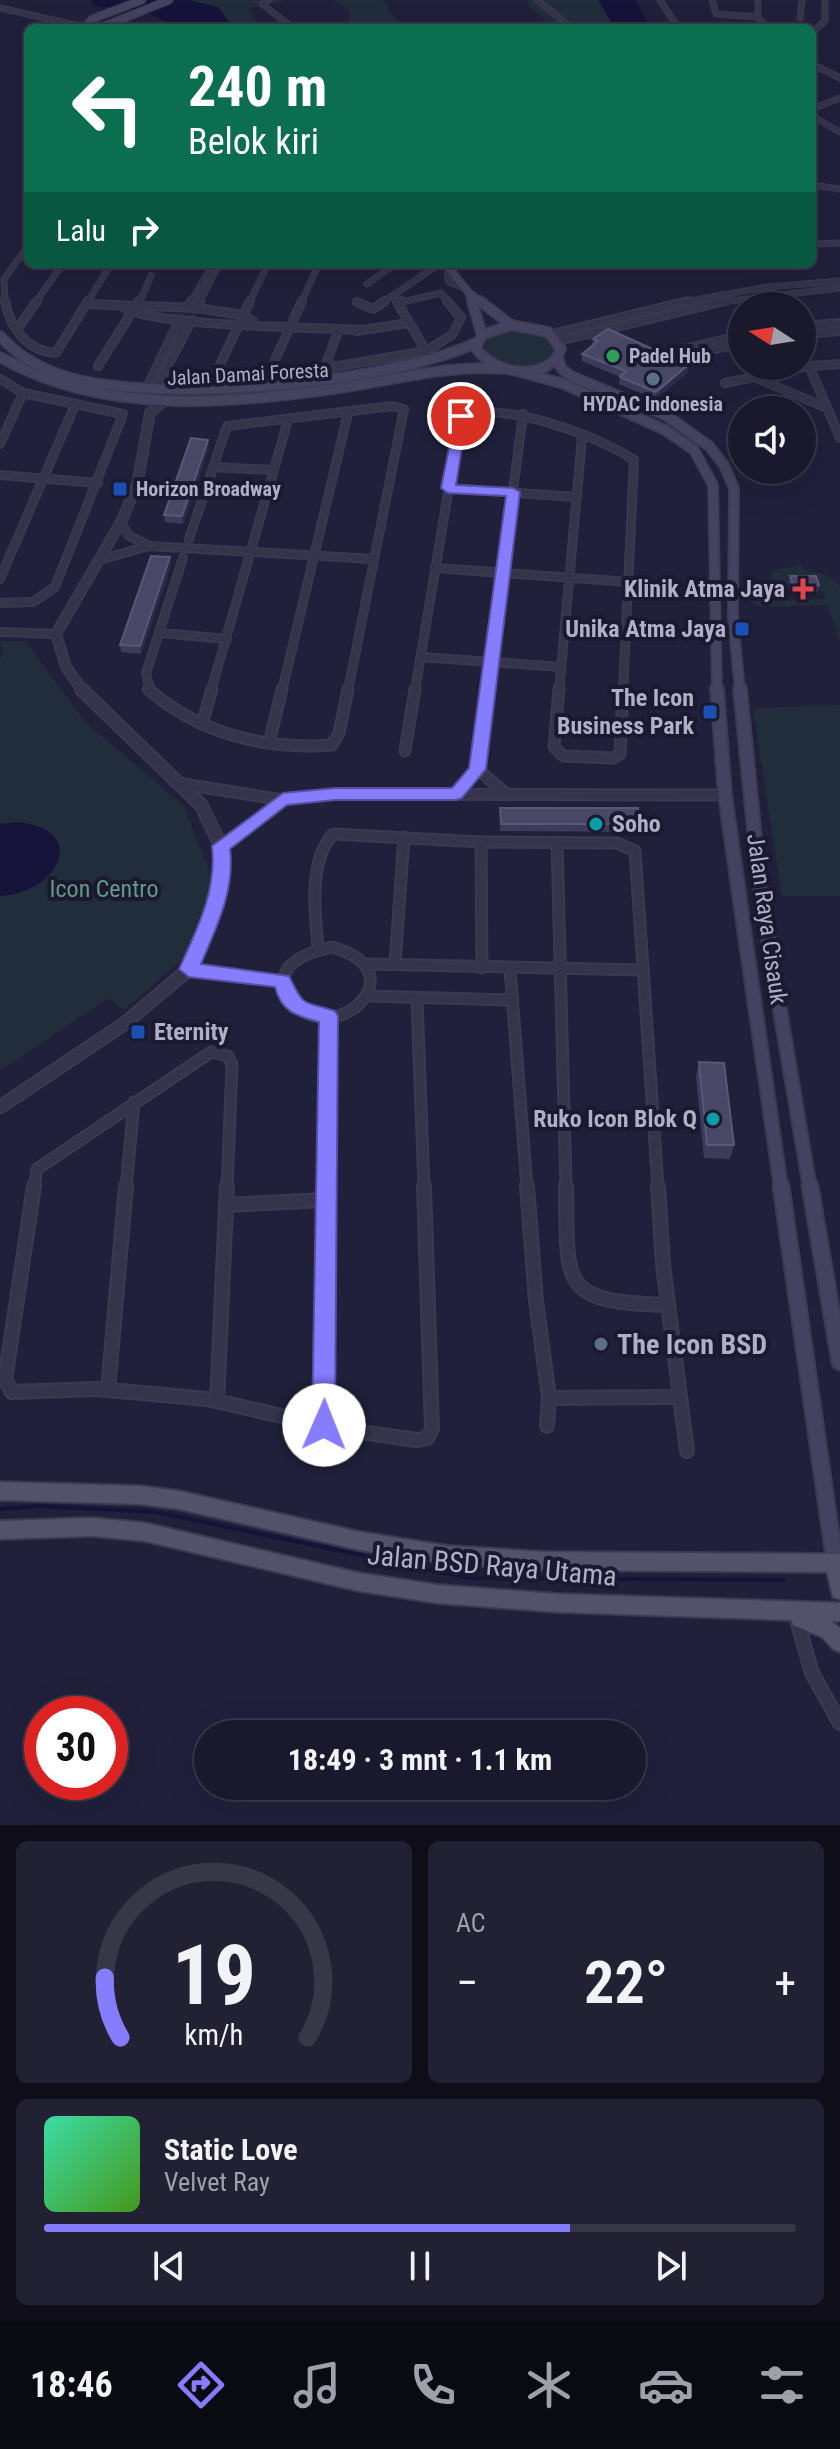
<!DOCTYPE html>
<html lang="id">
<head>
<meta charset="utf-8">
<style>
	:root { --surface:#19182c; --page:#222134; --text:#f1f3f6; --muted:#9fa0a9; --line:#373748; --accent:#857dfe }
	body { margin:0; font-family:"Roboto Condensed",sans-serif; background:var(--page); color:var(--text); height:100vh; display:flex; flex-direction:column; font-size:30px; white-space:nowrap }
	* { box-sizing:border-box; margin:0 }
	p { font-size:26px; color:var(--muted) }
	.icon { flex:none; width:44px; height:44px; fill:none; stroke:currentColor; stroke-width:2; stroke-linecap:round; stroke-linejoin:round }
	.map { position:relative; height:1825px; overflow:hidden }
	.details { display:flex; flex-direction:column; gap:16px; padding:16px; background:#0e0d18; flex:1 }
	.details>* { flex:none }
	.top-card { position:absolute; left:24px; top:24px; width:792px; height:244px; border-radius:12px; box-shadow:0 8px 32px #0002,0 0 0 2px var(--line); background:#0b6e4f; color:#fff; overflow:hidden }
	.needle { width:52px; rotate:282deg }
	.fabs { position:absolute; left:728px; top:292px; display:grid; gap:16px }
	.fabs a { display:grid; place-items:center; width:88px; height:88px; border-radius:50%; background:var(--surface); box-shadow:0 8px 32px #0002,0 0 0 2px var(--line); font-size:40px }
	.speed { position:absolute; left:24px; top:1696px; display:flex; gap:16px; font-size:40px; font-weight:700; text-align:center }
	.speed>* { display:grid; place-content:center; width:104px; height:104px; border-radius:50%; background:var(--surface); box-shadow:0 8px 32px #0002,0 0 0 2px var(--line); line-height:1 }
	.speed .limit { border:12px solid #d22; background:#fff; color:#111 }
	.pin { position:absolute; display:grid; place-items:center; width:68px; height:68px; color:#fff; margin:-34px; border:4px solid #fff; border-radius:50%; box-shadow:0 2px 8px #0007 }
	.me { position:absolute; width:88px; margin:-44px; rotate:1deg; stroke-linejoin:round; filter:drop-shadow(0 0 6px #0008) }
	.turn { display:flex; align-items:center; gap:28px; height:168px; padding:0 32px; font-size:36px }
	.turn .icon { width:104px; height:104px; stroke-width:2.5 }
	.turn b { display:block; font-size:56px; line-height:68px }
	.then { display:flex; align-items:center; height:76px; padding:0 32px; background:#0003; gap:16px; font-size:30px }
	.big { font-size:60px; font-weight:700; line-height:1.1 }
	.details .card { flex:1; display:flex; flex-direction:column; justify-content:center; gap:12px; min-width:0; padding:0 28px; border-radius:12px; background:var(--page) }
	.details .dial { align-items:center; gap:0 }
	.dial svg { height:208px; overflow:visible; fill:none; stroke:var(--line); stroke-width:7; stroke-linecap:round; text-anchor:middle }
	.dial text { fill:var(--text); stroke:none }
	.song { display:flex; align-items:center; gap:24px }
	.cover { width:96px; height:96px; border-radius:12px; background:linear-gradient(135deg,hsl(160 70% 55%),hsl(100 70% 35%)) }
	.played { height:8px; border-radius:4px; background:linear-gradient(90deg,var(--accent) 70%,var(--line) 70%) }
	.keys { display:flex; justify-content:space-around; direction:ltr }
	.heat { display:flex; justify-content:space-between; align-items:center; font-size:44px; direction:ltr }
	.details .tiles { flex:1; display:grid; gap:16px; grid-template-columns:1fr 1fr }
	.card:last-child { grid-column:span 2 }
	.trip { position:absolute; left:194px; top:1720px; width:452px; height:80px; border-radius:40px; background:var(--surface); box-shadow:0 8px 32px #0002,0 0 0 2px var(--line); font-weight:700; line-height:80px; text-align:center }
	.menu { display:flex; height:128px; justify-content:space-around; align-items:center; background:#0a0a12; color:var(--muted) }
	.menu .icon { width:56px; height:56px }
	.menu .active { color:var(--accent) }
	.menu b { font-size:36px; color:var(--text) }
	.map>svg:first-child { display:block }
	.green { fill:#222d3c }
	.water { fill:#151339 }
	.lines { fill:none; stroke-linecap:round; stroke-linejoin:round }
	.stream { stroke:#151339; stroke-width:4 }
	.minor-far3-casing { stroke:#3b3a51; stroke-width:7 }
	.minor-far2-casing { stroke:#3b3a51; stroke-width:10 }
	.minor-far1-casing { stroke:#3b3a51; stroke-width:13 }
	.minor-casing { stroke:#3b3a51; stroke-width:16 }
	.tertiary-far1-casing { stroke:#3b3a51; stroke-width:12 }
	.tertiary-casing { stroke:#3b3a51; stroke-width:15 }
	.secondary-far3-casing { stroke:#3b3a51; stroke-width:9 }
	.secondary-far2-casing { stroke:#3b3a51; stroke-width:12 }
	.secondary-far1-casing { stroke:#3b3a51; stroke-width:16 }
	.secondary-casing { stroke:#3b3a51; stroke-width:19 }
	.primary-casing { stroke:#3b3a51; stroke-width:4 }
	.minor-far3 { stroke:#35344b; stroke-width:5 }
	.minor-far2 { stroke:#35344b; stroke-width:7 }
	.minor-far1 { stroke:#35344b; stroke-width:9 }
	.minor { stroke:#35344b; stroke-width:12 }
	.tertiary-far1 { stroke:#35344b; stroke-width:9 }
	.tertiary { stroke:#35344b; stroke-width:11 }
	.secondary-far3 { stroke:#44425e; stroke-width:7 }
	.secondary-far2 { stroke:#44425e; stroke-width:9 }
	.secondary-far1 { stroke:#44425e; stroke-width:12 }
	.secondary { stroke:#44425e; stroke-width:15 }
	.primary { fill:#52526b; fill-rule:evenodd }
	.wall { fill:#3c3b5a }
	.shaded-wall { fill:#2c2b49 }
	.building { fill:#484766; stroke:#585875; stroke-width:2 }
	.route { fill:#857dfe; stroke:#5651a5; stroke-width:2 }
	.leisure-dot { fill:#2e9e5b; stroke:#1a192f; stroke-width:3 }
	.service-dot { fill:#5c6f8a; stroke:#1a192f; stroke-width:3 }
	.transit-dot { fill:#1a4fb4; stroke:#1a192f; stroke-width:3 }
	.health-dot { fill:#e0444e; stroke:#1a192f; stroke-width:3 }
	.culture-dot { fill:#0f9aa8; stroke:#1a192f; stroke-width:3 }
	.labels { text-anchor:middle; stroke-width:8; stroke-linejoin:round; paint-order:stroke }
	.far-poi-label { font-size:20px; font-weight:bold; fill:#b0afc7; stroke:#1a192f; text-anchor:start }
	.far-street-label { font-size:20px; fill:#b0afc7; stroke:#1a192f }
	.poi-label { font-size:24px; font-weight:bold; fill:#b0afc7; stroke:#1a192f; text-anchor:end }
	.park-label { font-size:24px; fill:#649988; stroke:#1a192f }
	.street-label { font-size:24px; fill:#b0afc7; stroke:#1a192f }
	.near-poi-label { font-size:28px; font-weight:bold; fill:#b0afc7; stroke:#1a192f; text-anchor:start }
	.near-street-label { font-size:28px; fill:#b0afc7; stroke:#1a192f }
</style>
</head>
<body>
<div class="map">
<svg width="840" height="1825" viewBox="0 0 840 1825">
	<rect width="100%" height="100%" fill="#21203b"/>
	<!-- green -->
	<g class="green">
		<path d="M189,0H289L248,8L260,28H233L218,7Z"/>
		<path d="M333,0H383L394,18L408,28H347L350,11Z"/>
		<path d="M528,0H598L615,28H554L529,5Z"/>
		<path d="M518,328L551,337L556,351L553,357C530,373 503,369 483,351L487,338Z"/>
		<path d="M801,565L806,571L826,574L840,586V641L828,605L762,607L754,604L745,581H765L757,588C771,605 805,599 825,599L824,593C806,585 785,592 769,582L774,570Z"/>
		<path d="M0,641H25L87,724L183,805L210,873L208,916L191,952L124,1010L108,998L0,1071V659L4,652Z"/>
		<path d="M840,705V896H782L753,708Z"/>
	</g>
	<!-- water -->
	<g class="water">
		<path d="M91,0H189L218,7L233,28H178L144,11L93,6Z"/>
		<path d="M598,0H635L651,28H615Z"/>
		<path d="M16,822C91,828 59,893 0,896V824Z"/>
	</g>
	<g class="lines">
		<!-- stream -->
		<path class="stream" d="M0,1509L39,1506L156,1512L469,1578L784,1580"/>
		<defs>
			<g id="minor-far3">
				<path d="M269,0L262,4L293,28"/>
				<path d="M537,0L572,28"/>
				<path d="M660,0L678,28"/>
				<path d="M712,0L716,14L758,17"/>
				<path d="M758,0V17L767,28"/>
				<path d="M0,8L84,27"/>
				<path d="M800,18L802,0"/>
				<path d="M812,32L825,21V0"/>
				<path d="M812,64L840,78"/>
				<path d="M812,109L840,98"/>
				<path d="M812,116L840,132"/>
				<path d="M812,185L840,189"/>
				<path d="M812,244L840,243"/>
				<path d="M452,269L447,275L449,282L467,289"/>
				<path d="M367,284L395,264"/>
				<path d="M5,303L4,279L28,246"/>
				<path d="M35,303L63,264"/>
				<path d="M87,303L111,264"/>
				<path d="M139,303L151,276"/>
				<path d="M190,303L213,264"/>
				<path d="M199,303L216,270L224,264"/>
				<path d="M249,303L268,264"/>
				<path d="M301,303L317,268L313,264"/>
				<path d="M382,303L439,264"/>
				<path d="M398,303L441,293L449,303"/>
				<path d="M678,303L767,287L840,281"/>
				<path d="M714,303L840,288"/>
			</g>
			<g id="minor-far2">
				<path d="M5,301C10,328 27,351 56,353L86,304"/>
				<path d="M88,301L86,304L199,308L241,315L253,321"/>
				<path d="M401,301L397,302L426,351"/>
				<path d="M357,302L373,309L385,301"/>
				<path d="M125,308C160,327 313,327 361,330"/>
				<path d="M187,308L191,301"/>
				<path d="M196,309L200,301"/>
				<path d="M802,326L840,323"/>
				<path d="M17,329L37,301"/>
				<path d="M339,329L327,361L333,367L426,351"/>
				<path d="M357,331L408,323"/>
				<path d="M552,334L688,301"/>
				<path d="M802,334L840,331"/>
				<path d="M742,335L664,354L672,358L742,343"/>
				<path d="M559,341L725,301"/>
				<path d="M426,351L452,335L461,318L447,301"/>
				<path d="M98,366L139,301"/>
				<path d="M809,366L840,438"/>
				<path d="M216,373L250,301"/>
				<path d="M269,373L302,301"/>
				<path d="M754,377L827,408"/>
				<path d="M0,379L23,393L123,414L55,587L33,602L0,603"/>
				<path d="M725,383L809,366L840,364"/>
				<path d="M147,387L180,319"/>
				<path d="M156,388L192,320"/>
				<path d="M0,444L23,393"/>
				<path d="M213,467L273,470"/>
				<path d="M0,475L98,483"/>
				<path d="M448,488L576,497"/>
				<path d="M121,522L128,535L149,546"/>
				<path d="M189,539L227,426L392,406L404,409L348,691"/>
				<path d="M99,560L149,546L373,559"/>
				<path d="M435,568L630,582"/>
				<path d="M0,579L75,405"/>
				<path d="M0,632L56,634"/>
				<path d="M160,633L227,639"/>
				<path d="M420,657L561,667"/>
				<path d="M150,691L146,673L183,558"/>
				<path d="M211,691L288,420"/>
				<path d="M282,691L348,413"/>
				<path d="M415,691L461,416C503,401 597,435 634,460L623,691"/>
				<path d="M487,691L523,414"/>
				<path d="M559,691L582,438"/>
			</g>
			<g id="minor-far1">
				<path d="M148,689C200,734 265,750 332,745L339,733L348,689"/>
				<path d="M559,689L554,747L563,756L613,758L620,754L623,689"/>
				<path d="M202,724L212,689"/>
				<path d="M269,743L282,689"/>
				<path d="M405,751L415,689"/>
				<path d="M477,769L508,795"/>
				<path d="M183,784L283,800L335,794L725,795"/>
				<path d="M456,794L477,769L487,689"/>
				<path d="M481,842L482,968"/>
				<path d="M557,842L566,1188"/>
				<path d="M221,846L283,800"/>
				<path d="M332,947C418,971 338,1046 298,1006C263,971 300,954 332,947Z"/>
				<path d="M318,948C315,914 308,861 333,834L481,842L617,843L635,851L658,1188"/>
				<path d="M367,964L643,970"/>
				<path d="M395,964L404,837"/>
				<path d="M189,969L283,981"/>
				<path d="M510,969L527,1188"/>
				<path d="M367,996L513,1000"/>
				<path d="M417,1000L424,1188"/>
				<path d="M34,1188L37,1169L211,1052L228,1056L232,1065L227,1188"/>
				<path d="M126,1188L134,1102"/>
				<path d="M327,1188L329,1016"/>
			</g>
			<g id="minor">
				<path d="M34,1186L5,1380L12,1392L97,1389L207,1399L339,1429L417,1440L427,1438L432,1429L424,1186"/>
				<path d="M527,1186L536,1301L549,1398L547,1426"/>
				<path d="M566,1186C568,1284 557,1302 667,1305"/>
				<path d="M658,1186L663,1265L687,1451"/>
				<path d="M226,1205L326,1200"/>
				<path d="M108,1390L126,1186"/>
				<path d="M549,1398L680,1397"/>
				<path d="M217,1401L227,1186"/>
				<path d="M324,1425L327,1186"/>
				<path d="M796,1617L812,1673L840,1723"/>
			</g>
			<path id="tertiary-far1" d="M83,691L66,667L56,634L121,522L137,485L150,413L168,397"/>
			<path id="tertiary" d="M0,1107L124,1024L189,969L215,908L224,869L221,846L201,805L81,689"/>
			<g id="secondary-far3">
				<path d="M84,28L92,19L142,0"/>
				<path d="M100,28L169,0"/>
				<path d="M446,264L469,293L472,303"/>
				<path d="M469,293L482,303"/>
			</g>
			<g id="secondary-far2">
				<path d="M472,301L482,335"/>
				<path d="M480,301L511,325"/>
				<path d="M511,325L548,332L561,349C548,384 492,374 476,348L482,335Z"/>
				<path d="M0,336C18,356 41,369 67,377C163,404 388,384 478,342"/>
				<path d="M0,357C106,418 241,404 358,385C407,377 453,365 503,369"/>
				<path d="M558,357L561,368L571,376L667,416L709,446L724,465L734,488L733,618L740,691"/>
				<path d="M517,371L564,384L665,430L694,450L713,485L717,691"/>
			</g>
			<g id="secondary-far1">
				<path d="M717,689L725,795L781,1188"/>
				<path d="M740,689L761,898L810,1188"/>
			</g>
			<g id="secondary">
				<path d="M781,1186L835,1563"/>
				<path d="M810,1186L840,1362"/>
			</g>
			<g id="primary">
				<path d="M0,1482L140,1486L179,1491L360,1532L448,1546L545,1552L840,1554V1599L833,1597L827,1572L545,1570L448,1564L360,1550L179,1509L140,1504L0,1500Z"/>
				<path d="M92,1518L145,1523L359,1573L438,1585L558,1594L840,1603V1621H831L840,1628V1652L833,1649L822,1637L793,1625L791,1620L558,1612L438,1603L359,1591L145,1541L92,1536L0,1539V1521Z"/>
			</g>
		</defs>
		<!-- minor-far3 casing -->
		<use href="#minor-far3" class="minor-far3-casing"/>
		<!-- minor-far2 casing -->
		<use href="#minor-far2" class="minor-far2-casing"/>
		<!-- minor-far1 casing -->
		<use href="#minor-far1" class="minor-far1-casing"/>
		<!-- minor casing -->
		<use href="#minor" class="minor-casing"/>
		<!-- tertiary-far1 casing -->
		<use href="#tertiary-far1" class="tertiary-far1-casing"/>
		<!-- tertiary casing -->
		<use href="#tertiary" class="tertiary-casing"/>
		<!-- secondary-far3 casing -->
		<use href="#secondary-far3" class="secondary-far3-casing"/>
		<!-- secondary-far2 casing -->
		<use href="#secondary-far2" class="secondary-far2-casing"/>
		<!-- secondary-far1 casing -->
		<use href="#secondary-far1" class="secondary-far1-casing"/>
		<!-- secondary casing -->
		<use href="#secondary" class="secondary-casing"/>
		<!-- primary casing -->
		<use href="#primary" class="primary-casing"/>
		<!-- minor-far3 -->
		<use href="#minor-far3" class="minor-far3"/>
		<!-- minor-far2 -->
		<use href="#minor-far2" class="minor-far2"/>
		<!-- minor-far1 -->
		<use href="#minor-far1" class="minor-far1"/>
		<!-- minor -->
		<use href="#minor" class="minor"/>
		<!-- tertiary-far1 -->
		<use href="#tertiary-far1" class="tertiary-far1"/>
		<!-- tertiary -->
		<use href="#tertiary" class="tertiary"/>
		<!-- secondary-far3 -->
		<use href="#secondary-far3" class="secondary-far3"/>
		<!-- secondary-far2 -->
		<use href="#secondary-far2" class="secondary-far2"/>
		<!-- secondary-far1 -->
		<use href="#secondary-far1" class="secondary-far1"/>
		<!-- secondary -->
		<use href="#secondary" class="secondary"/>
		<!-- primary -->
		<use href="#primary" class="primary"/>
	</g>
	<!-- wall -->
	<g class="wall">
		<path d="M593,339L688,365L687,373L655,399L619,384L620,377L582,361V354L592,346Z"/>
		<path d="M209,447L183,524L165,522L164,515Z"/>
		<path d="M171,565L141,654L121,652L120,645Z"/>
		<path d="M790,576L819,585L817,593H791L789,584Z"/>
		<path d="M500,808L639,824L638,832L500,831Z"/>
		<path d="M699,1062L734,1145L730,1159L704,1158L696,1076Z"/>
	</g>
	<!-- shaded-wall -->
	<g class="shaded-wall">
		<path d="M688,365L687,373L655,399L656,392Z"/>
		<path d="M208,440L209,447L183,524L182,516Z"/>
		<path d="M170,557L171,565L141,654L140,646Z"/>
	</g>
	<!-- building -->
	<g class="building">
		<path d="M608,329L688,365L656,392L620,377L626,371L582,354L598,341L593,339Z"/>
		<path d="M191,438L208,440L182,516L164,515Z"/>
		<path d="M151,556L170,557L140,646L120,645Z"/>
		<path d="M790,576H816L819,585L793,586Z"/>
		<path d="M500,808H638L639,824H501Z"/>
		<path d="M699,1062L724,1063L734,1145H707Z"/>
	</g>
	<!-- route -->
	<path class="route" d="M456,413L467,416L456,485L513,488L520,492L486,769L462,798L456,800H335L287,805L230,849C235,890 217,926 201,964L289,976C305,1009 302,1000 335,1011L338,1016L335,1425L332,1433L324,1436L316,1433L312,1425L319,1022C297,1016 281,1012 275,987L189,977L179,969C197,929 217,891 212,846L283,793L335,788H452L469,768L506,496L448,493L441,488Z"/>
	<!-- markers -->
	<circle class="leisure-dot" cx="613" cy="356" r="8"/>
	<g class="service-dot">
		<circle cx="653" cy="379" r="8"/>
		<circle cx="601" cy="1344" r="8"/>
	</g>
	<g class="transit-dot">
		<rect x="112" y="481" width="16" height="16" rx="4"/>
		<rect x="734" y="621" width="16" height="16" rx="4"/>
		<rect x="702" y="704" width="16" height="16" rx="4"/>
		<rect x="130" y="1024" width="16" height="16" rx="4"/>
	</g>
	<path class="health-dot" d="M799 577h8v8h8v8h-8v8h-8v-8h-8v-8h8z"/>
	<g class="culture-dot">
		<circle cx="596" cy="824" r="8"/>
		<circle cx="713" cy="1119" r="8"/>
	</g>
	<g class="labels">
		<!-- far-poi labels -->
		<g class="far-poi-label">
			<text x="629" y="363">Padel Hub</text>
			<text x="653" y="411" text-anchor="middle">HYDAC Indonesia</text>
			<text x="136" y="496">Horizon Broadway</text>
		</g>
		<!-- far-street labels -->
		<g class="far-street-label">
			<text transform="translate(248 374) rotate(-3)" y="7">Jalan Damai Foresta</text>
		</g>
		<!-- poi labels -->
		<g class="poi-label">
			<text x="785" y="597">Klinik Atma Jaya</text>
			<text x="726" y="637">Unika Atma Jaya</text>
			<text x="694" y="706">The Icon<tspan x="694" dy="28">Business Park</tspan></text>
			<text x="612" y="832" text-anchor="start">Soho</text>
			<text x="154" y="1040" text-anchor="start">Eternity</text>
			<text x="697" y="1127">Ruko Icon Blok Q</text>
		</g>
		<!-- park labels -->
		<g class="park-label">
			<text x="104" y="897">Icon Centro</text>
		</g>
		<!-- street labels -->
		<g class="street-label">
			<text transform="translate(767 919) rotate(82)" y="8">Jalan Raya Cisauk</text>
		</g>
		<!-- near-poi labels -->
		<g class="near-poi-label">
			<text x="617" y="1354">The Icon BSD</text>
		</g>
		<!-- near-street labels -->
		<g class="near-street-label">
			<text transform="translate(492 1565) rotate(5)" y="10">Jalan BSD Raya Utama</text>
		</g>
	</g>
</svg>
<div class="fabs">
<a><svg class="needle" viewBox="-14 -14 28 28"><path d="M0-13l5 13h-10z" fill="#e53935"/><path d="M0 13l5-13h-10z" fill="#9fa0a9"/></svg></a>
<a><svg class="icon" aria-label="sound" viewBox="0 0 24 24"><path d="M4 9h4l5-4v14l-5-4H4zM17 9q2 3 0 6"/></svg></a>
</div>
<div class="speed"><div class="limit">30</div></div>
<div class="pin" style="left:461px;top:416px;background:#d93025"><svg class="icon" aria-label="arrive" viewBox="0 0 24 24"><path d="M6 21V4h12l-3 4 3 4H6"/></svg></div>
<svg class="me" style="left:324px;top:1425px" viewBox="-20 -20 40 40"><circle r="19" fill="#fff"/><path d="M0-13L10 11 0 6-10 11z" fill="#857dfe"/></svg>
<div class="trip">18:49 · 3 mnt · 1.1 km</div>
<div class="top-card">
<div class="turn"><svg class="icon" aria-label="left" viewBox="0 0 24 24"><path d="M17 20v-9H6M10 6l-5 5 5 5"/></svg><div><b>240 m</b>Belok kiri</div></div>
<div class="then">Lalu<svg class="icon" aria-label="right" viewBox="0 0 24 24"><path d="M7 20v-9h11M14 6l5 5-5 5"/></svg></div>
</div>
</div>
<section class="details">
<div class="tiles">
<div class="card dial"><svg viewBox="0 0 100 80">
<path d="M14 69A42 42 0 1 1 86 69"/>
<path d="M14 69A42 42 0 0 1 8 46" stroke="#857dfe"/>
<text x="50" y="56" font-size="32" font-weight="700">19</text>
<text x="50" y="72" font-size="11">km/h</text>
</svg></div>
<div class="card"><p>AC</p>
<div class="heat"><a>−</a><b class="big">22°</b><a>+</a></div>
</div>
<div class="card">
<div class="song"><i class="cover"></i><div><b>Static Love</b><p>Velvet Ray</p></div></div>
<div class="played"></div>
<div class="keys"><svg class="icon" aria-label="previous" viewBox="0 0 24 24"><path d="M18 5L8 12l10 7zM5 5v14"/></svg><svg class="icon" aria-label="pause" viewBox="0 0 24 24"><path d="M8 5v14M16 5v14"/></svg><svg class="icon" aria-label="next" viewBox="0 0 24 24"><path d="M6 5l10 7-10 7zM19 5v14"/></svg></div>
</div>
</div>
</section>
<nav class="menu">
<b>18:46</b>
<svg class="icon active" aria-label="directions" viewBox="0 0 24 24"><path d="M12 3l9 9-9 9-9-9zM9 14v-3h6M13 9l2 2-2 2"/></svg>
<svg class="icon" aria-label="music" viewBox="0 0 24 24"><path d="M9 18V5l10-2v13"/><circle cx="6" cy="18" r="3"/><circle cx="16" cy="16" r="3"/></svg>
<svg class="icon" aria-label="phone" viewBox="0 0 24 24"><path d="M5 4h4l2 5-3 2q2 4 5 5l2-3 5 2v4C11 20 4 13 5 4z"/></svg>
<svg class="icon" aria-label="climate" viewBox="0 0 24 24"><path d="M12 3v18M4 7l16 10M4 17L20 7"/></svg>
<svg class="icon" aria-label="car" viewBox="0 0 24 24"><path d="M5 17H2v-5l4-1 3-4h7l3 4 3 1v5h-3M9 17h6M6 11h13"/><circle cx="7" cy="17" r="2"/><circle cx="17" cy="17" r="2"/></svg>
<svg class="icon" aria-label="filters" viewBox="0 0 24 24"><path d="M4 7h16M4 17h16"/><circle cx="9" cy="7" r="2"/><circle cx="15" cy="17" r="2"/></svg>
</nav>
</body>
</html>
